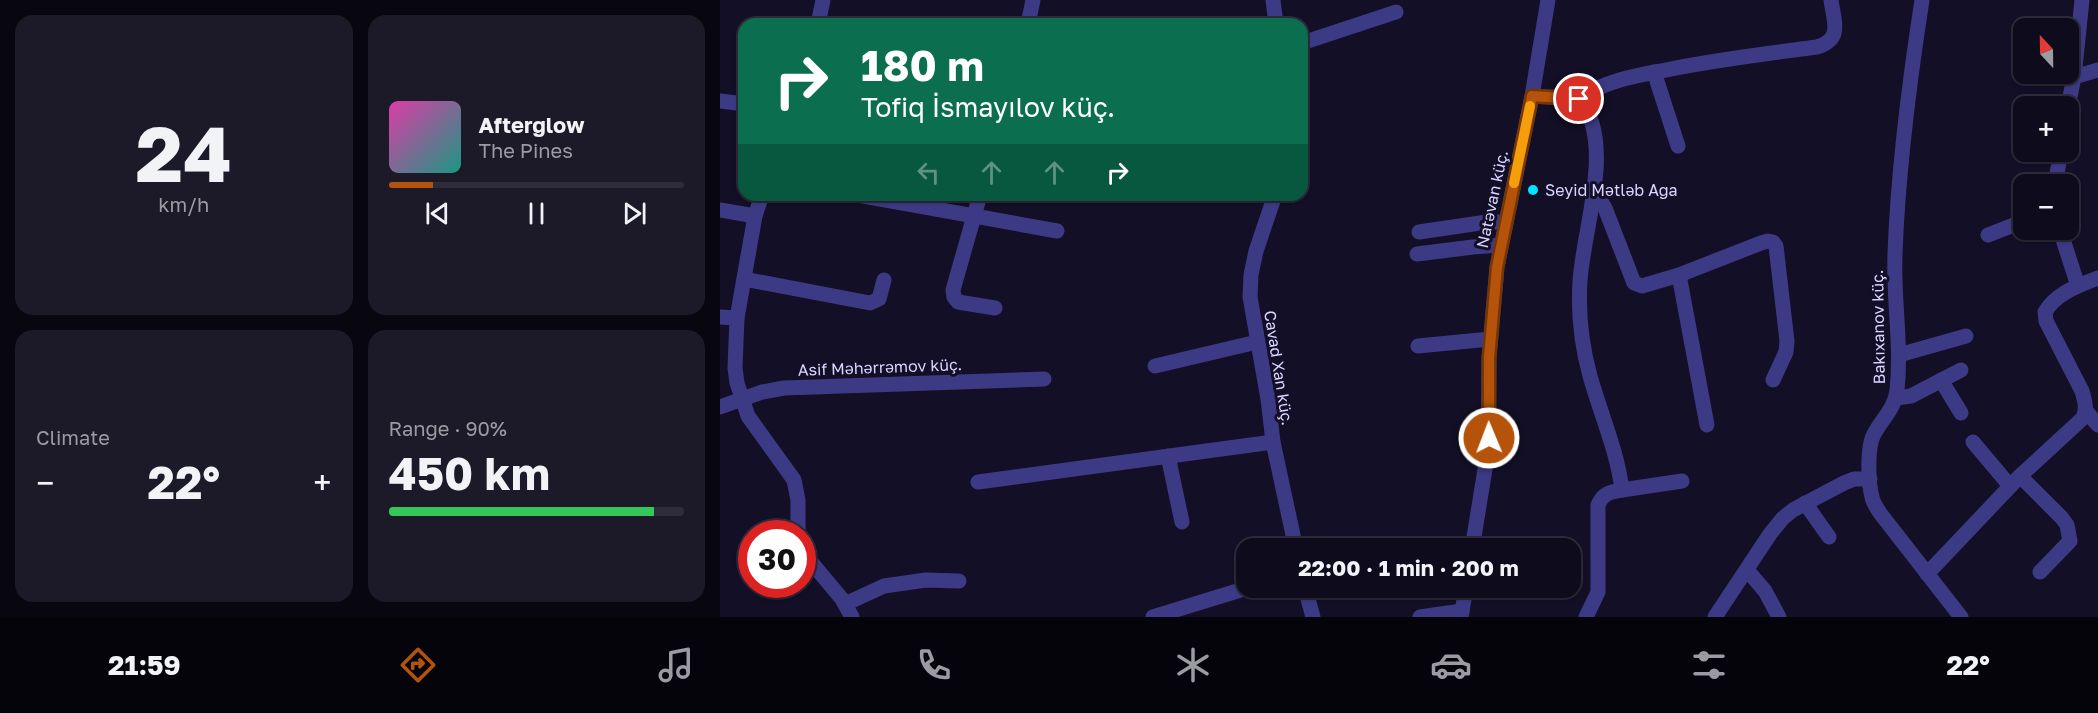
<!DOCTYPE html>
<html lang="en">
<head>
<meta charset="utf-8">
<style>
	:root { --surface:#0e0b1c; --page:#1c1929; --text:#f1f3f6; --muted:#9b9ba3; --line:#2e2b3b; --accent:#b45309 }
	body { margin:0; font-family:"Golos Text",sans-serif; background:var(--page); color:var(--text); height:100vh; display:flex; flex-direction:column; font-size:22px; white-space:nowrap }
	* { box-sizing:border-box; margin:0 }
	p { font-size:20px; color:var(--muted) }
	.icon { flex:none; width:33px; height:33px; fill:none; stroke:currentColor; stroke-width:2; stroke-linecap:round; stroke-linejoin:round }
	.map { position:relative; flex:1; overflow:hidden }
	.details { display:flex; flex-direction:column; gap:15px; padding:15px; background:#08060f; width:720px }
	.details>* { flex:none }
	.guide { position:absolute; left:18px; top:18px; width:570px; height:183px; border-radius:18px; box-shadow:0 2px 4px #0004,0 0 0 2px var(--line); background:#0b6e4f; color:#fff; overflow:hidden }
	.needle { width:39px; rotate:338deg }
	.tools { position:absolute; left:1293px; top:18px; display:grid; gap:12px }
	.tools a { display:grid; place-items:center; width:66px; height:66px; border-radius:12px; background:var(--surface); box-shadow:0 2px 4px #0004,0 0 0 2px var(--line); font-size:30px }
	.speed { position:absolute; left:18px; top:520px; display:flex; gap:12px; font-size:30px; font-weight:700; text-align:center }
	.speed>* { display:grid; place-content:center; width:78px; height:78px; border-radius:50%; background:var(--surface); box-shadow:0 2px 4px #0004,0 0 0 2px var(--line); line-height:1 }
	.speed .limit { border:9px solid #d22; background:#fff; color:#111 }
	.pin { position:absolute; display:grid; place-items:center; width:51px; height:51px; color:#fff; margin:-26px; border:3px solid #fff; border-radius:50%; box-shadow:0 2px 6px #0007 }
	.me { position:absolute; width:66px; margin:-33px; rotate:359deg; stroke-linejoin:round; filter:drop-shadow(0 0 4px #0008) }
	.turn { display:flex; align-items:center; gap:21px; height:126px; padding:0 24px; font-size:27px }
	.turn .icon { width:78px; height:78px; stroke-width:2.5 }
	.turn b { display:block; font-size:42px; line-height:51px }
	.lanes { display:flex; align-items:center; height:57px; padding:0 24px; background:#0003; justify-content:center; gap:30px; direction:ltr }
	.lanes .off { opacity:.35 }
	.big { font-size:45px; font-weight:700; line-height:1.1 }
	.details .widget { flex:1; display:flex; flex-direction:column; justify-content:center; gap:9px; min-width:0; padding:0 21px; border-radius:18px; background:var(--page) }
	.details .dial { align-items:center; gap:0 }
	.dial b { font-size:78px; line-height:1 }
	.song { display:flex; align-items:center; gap:18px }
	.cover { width:72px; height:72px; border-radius:9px; background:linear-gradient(135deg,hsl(320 70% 55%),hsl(170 70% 35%)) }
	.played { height:6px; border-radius:3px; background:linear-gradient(90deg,var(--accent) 15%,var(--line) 15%) }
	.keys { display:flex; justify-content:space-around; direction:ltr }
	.heat { display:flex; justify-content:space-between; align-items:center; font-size:33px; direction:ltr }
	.charge { height:9px; border-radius:4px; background:linear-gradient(90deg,#34c759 90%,var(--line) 0) }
	.details .tiles { flex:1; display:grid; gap:15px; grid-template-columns:repeat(2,1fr) }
	.trip { position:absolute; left:516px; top:538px; width:345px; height:60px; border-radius:18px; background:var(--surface); box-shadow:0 2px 4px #0004,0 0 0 2px var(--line); font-weight:700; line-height:60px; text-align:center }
	.tabs { display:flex; height:96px; justify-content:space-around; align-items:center; background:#06040b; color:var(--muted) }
	.tabs .icon { width:42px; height:42px }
	.tabs .current { color:var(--accent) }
	.tabs b { font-size:27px; color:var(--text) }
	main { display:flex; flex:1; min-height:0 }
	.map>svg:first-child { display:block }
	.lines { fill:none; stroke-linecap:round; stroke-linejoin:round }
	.minor { stroke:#3d3a85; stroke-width:15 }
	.route-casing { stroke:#753606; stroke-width:15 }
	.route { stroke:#b45309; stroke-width:10 }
	.slow { stroke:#f59e0b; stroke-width:10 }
	.poi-dot { fill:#00e5ff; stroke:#130f26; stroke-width:2 }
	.labels { text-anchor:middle; stroke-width:6; stroke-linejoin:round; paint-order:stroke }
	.poi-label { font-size:16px; fill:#d9d4ff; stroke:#130f26; text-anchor:start }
	.street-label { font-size:16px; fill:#d9d4ff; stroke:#130f26 }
</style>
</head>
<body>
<main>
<section class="details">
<div class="tiles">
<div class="widget dial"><b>24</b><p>km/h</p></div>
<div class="widget">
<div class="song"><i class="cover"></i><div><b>Afterglow</b><p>The Pines</p></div></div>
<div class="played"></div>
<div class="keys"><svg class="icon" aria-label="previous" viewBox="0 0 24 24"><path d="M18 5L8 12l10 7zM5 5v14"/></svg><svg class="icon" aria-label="pause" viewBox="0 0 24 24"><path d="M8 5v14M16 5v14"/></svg><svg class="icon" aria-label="next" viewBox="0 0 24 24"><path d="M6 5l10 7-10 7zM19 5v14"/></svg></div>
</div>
<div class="widget"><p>Climate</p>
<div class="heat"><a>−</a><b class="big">22°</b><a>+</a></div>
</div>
<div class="widget"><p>Range · 90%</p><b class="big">450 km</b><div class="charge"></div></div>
</div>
</section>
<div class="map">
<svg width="1378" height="617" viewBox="0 0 1378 617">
	<rect width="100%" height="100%" fill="#130f26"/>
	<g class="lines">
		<!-- minor -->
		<g class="minor">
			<path d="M553,0L556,24"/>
			<path d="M1202,0C1189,84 1178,169 1175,254C1173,299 1182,344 1177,390C1175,408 1162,419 1154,434C1147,446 1148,483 1152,497C1153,503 1157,508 1160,513L1241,617"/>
			<path d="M98,24L103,0"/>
			<path d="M308,24L313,0"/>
			<path d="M582,43L676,12"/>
			<path d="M934,72L958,146"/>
			<path d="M1354,77L1378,70"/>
			<path d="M812,96L859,99C896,141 863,230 860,281C858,312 862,347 870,376C881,415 897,450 902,490C890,492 883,493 878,505V592L866,617"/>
			<path d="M859,99C882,82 913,76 941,71C992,60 1044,54 1097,47C1123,39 1114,22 1111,0"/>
			<path d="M0,101L24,104"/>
			<path d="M1348,107L1354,77L1362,0"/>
			<path d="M1335,184L1341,152"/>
			<path d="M42,195L35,216L17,318L15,368L17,383L28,416L74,480L78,500V534"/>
			<path d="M138,195L337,231"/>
			<path d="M260,195L233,290L234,297L238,302L275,308"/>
			<path d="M555,195L536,251L531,275L530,297L548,399L553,442L576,549"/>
			<path d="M874,196L879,198L885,208L914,283L922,286L959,275L1041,243L1048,241L1053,242L1056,246L1067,341L1066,352L1053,380"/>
			<path d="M0,210L35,216"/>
			<path d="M1340,230L1358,286"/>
			<path d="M699,232L767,222H786"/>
			<path d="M1268,235L1304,221"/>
			<path d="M697,254L753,247L781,245"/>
			<path d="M959,275L987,425"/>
			<path d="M24,279L150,303L159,299L164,280"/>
			<path d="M0,317L17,318"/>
			<path d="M698,346L770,339"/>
			<path d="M1179,355L1246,336"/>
			<path d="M435,366L537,342"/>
			<path d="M1221,380L1241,413"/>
			<path d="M1176,398L1191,396L1241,370"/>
			<path d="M0,407L42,392L64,388L324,379"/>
			<path d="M1366,411L1378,425"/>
			<path d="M1253,442L1290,486"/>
			<path d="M448,456L462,522"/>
			<path d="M1300,476L1342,518L1347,525L1350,541L1320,572"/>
			<path d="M258,482L553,442"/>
			<path d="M902,490L962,481"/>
			<path d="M1085,503L1109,537"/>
			<path d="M82,547L86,556L122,599L132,617"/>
			<path d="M752,549L768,451L769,358L777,267L812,96L828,0"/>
			<path d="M1027,570L1045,591L1059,617"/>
			<path d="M1207,574L1300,476L1363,418C1367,408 1365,401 1362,391L1326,321L1325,312C1336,293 1358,286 1378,278"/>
			<path d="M585,588L593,617"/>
			<path d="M125,604L164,586L206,580L239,581"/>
			<path d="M433,617L527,588"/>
			<path d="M700,617L742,611"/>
			<path d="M741,617L746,588"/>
			<path d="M995,617L1050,534L1063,518L1073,510L1124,483L1134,479H1150"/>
		</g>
	</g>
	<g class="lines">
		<defs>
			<path id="route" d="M769,438V358L777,267L812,96L859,99"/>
		</defs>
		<!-- route casing -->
		<use href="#route" class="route-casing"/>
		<!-- route -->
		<use href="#route" class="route"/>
		<!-- slow -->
		<path class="slow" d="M794,183L810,106"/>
	</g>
	<!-- markers -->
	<circle class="poi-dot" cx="813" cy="190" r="6"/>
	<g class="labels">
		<!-- poi labels -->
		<g class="poi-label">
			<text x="825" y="196">Seyid Mətləb Ağa</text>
		</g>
		<!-- street labels -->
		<g class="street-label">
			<text transform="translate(772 199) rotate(-78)" y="6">Natəvan küç.</text>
			<text transform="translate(1158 327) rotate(-91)" y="6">Bakıxanov küç.</text>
			<text transform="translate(160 367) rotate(-2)" y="6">Asif Məhərrəmov küç.</text>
			<text transform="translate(559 368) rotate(81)" y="6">Cavad Xan küç.</text>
		</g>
	</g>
</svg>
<div class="tools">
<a><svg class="needle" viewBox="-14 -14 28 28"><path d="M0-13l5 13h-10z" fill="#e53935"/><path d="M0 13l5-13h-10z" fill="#9b9ba3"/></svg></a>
<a>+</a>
<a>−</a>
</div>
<div class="speed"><div class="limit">30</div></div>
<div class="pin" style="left:859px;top:99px;background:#d93025"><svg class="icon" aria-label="arrive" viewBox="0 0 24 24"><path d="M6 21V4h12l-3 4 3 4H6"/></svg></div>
<svg class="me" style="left:769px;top:438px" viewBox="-20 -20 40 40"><circle r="17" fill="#b45309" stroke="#fff" stroke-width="3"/><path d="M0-11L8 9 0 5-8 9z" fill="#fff"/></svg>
<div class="trip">22:00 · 1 min · 200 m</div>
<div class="guide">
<div class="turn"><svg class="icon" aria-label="right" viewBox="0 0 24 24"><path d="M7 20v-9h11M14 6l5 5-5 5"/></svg><div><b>180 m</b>Tofiq İsmayılov küç.</div></div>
<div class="lanes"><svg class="icon off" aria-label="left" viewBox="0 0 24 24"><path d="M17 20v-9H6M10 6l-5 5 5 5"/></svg><svg class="icon off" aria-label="ahead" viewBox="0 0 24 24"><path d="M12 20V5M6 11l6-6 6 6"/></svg><svg class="icon off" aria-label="ahead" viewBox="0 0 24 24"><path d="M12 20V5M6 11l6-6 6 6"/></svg><svg class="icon" aria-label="right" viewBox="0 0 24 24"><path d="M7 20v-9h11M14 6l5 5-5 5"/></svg></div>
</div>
</div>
</main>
<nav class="tabs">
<b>21:59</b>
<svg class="icon current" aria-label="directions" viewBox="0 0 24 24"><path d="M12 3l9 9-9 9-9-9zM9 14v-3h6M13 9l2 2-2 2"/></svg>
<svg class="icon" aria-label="music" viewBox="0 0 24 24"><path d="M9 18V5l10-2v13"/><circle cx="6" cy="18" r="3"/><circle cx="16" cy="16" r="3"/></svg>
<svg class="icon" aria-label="phone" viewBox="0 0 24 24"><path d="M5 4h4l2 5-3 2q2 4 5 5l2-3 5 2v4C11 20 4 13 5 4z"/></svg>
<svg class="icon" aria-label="climate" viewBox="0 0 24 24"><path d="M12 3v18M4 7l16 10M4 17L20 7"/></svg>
<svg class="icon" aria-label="car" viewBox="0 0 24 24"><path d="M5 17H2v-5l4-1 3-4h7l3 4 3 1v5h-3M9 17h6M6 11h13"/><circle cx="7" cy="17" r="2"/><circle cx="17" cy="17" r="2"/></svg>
<svg class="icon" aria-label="filters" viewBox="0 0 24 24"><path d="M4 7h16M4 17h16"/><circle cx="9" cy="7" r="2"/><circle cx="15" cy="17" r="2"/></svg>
<b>22°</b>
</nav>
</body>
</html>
